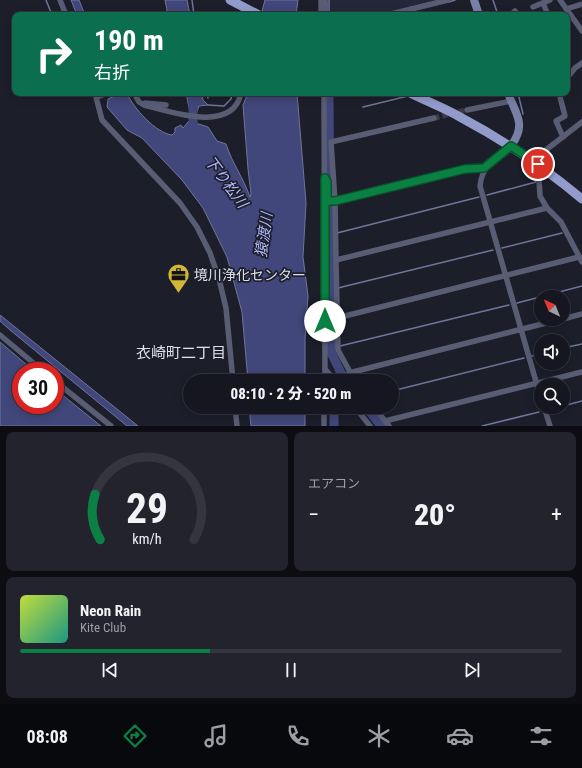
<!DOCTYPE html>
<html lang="ja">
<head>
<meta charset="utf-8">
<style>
	:root { --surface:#151620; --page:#22232d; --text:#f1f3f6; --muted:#9d9fa5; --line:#34353e; --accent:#0b8043 }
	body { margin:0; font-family:"Roboto Condensed","Noto Sans JP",sans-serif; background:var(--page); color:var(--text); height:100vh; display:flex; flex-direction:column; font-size:15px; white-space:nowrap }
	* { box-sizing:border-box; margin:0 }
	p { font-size:13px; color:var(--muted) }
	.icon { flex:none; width:22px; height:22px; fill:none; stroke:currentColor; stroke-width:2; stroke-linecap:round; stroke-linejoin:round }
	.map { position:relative; height:426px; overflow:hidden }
	.details { display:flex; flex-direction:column; gap:6px; padding:6px; background:#0c0c12; flex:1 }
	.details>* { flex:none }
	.top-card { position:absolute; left:12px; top:12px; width:558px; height:84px; border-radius:8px; box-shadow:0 2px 10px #0003,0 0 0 1px var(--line); background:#0b6e4f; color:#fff; overflow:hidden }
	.needle { width:26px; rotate:317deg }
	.controls { position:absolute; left:534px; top:290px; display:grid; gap:8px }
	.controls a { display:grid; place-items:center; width:36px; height:36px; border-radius:50%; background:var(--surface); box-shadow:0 2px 10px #0003,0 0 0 1px var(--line); font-size:20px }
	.speed { position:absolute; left:12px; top:362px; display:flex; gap:8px; font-size:20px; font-weight:700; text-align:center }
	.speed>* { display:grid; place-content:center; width:52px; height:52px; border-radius:50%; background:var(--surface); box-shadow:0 2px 10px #0003,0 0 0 1px var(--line); line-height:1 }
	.speed .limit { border:6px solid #d22; background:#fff; color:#111 }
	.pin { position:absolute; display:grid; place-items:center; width:34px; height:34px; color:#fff; margin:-17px; border:2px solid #fff; border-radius:50%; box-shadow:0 1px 4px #0007 }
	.me { position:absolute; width:44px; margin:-22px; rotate:0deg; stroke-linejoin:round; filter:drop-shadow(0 0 3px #0008) }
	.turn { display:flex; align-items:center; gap:14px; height:84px; padding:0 16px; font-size:18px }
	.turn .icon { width:52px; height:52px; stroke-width:2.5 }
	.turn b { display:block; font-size:28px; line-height:34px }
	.big { font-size:30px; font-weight:800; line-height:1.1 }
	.details .tile { flex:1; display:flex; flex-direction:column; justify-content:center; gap:6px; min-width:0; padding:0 14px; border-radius:8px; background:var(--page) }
	.details .dial { align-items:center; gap:0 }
	.dial svg { height:104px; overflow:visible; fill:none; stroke:var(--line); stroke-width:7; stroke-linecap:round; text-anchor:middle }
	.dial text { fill:var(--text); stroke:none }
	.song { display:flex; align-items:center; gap:12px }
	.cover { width:48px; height:48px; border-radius:6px; background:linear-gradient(135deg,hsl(70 70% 55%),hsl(170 70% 35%)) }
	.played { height:4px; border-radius:2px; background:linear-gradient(90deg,var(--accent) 35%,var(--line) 35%) }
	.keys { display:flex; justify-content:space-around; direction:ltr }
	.heat { display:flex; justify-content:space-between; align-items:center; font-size:22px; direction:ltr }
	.details .tiles { flex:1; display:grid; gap:6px; grid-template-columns:1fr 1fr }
	.tile:last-child { grid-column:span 2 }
	.trip { position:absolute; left:183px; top:374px; width:216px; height:40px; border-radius:20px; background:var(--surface); box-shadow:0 2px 10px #0003,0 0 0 1px var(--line); font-weight:800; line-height:40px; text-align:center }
	.tabs { display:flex; height:64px; justify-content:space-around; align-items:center; background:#08090d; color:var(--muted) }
	.tabs .icon { width:28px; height:28px }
	.tabs .current { color:var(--accent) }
	.tabs b { font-size:18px; color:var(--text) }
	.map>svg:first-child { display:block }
	.built { fill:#242738 }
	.water { fill:#41477a; stroke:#70759b }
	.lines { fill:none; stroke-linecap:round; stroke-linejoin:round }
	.stream { stroke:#70759b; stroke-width:1.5 }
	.river { stroke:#41477a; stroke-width:9 }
	.minor-tunnel { stroke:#393b46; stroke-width:5.5; stroke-dasharray:5.5 3; stroke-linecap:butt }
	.minor { stroke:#595d74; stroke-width:5.5 }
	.secondary { stroke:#7980a5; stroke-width:8 }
	.primary { stroke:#929bcb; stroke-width:9 }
	.route-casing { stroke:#07532c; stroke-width:10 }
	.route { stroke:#0b8043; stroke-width:7 }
	.labels { text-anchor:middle; stroke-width:3.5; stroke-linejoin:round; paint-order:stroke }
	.poi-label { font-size:14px; fill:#dee0e8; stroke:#1c1e2a; text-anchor:start }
	.water-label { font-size:15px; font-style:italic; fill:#b0bbfb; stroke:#1c1e2a }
	.neighbourhood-label { font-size:15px; fill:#dee0e8; stroke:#1c1e2a }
</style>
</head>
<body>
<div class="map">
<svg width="582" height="426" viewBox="0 0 582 426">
	<rect width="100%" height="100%" fill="#1c1e2a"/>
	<!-- built -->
	<path class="built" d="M330,0H441L378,15H330Z"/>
	<!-- water -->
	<g class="water">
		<path d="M71,0H79L85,15H77Z"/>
		<path d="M165,0H187L190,15H168Z"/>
		<path d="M265,0H298L296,15H261Z"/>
		<path d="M117,93H127C133,108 156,133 172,135L175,132V128L181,125L183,128L189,121L208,127L217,141L226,144C232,163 244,179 250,197L251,194L248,169L243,105L248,93H297L306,203L303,257L308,296L305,339V381H248L242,312L227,257L203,208L182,180L142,138L127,130L107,107L108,99L117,95Z"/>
		<path d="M186,93H202L203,100L208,105L199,106L196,114L190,112Z"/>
		<path d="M0,315L138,426H127L10,330L0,321Z"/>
		<path d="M0,342L34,371H21V405H55V389L101,426H0Z"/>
		<path d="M249,407H305V426H251Z"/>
	</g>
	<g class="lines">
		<!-- stream -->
		<g class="stream">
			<path d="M46,0L52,15"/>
			<path d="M192,0L194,15"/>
			<path d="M493,0L498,15"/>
			<path d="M449,2L455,0"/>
			<path d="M242,15L243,10"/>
			<path d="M329,15V0"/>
			<path d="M207,93L208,98"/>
			<path d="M518,93L523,114"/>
			<path d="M208,105L224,106L231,99L232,93"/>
			<path d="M363,107L408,96"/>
			<path d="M487,195L536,182L534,173"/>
			<path d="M337,233L479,197"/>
			<path d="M502,248L562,233"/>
			<path d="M338,288L493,250"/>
			<path d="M517,303L582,286"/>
			<path d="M340,346L509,305"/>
			<path d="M331,348L336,347"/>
			<path d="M563,348L582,344"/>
			<path d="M532,356L541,354"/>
			<path d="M392,391L524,358"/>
			<path d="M563,406L582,401"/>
			<path d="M549,409L557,407"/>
			<path d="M482,426L539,412"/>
		</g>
		<!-- river -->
		<g class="river">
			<path d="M193,93V134"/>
			<path d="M329,93L331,352L341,373L347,381"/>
			<path d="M366,407L381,426"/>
			<path d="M334,426V407"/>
		</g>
		<!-- minor-tunnel -->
		<path class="minor-tunnel" d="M434,118L467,110"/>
		<!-- minor -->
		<g class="minor">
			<path d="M60,0L66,15"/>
			<path d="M325,0L326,15"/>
			<path d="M560,0L582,31"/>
			<path d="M543,3L548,15"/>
			<path d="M533,7L550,0"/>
			<path d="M411,9L413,15"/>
			<path d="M566,9L582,4"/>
			<path d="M321,15V0"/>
			<path d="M387,15L448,0"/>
			<path d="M511,15L515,11"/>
			<path d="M567,78L575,68L582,63"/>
			<path d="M95,93L102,120L180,203L197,227L210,253L219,279L226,308L233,381"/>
			<path d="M134,93L139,102L144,105C171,112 233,134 241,93"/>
			<path d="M324,93L325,381"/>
			<path d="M559,93L565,116L556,121L563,137"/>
			<path d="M97,97L108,93"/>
			<path d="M145,103L166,105"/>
			<path d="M467,110L511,101"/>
			<path d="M511,146C495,158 482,165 480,186L541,399"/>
			<path d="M533,160L582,122"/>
			<path d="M538,164L540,196L547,208"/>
			<path d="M327,197V201H335L331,142L434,118"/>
			<path d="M336,260L335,201L465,169L484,168"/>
			<path d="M337,318L579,257"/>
			<path d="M563,319L582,314"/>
			<path d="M0,335L43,371"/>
			<path d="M325,369L335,381"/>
			<path d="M349,373L562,319"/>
			<path d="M55,381L111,426"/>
			<path d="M355,381L338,350L336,260L547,208L561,222L582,262"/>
			<path d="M235,407L237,426"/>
			<path d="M355,407L370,426"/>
			<path d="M374,407L389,426"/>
			<path d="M544,407L550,426"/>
			<path d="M385,421L582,372"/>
			<path d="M324,426V407"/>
		</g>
		<!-- secondary -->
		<g class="secondary">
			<path d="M474,0L479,15"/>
			<path d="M508,93C516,115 527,124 511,146"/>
		</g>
		<!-- primary -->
		<g class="primary">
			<path d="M230,0L259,15"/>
			<path d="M410,93C426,101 444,108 460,117C503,140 544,167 582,199"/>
		</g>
	</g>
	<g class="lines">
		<defs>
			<path id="route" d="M325,321V178L327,182V201H335L465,169L484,168L511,146L538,164"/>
		</defs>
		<!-- route casing -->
		<use href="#route" class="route-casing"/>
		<!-- route -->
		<use href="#route" class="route"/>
	</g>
	<!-- icons -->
	<defs>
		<symbol id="office-pin" viewBox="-11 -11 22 30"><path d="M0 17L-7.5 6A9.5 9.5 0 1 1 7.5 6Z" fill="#d2b736" stroke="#1c1e2a"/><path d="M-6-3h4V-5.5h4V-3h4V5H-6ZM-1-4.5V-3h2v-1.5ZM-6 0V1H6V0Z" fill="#111"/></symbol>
	</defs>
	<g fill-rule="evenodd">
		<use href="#office-pin" x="166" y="262" width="25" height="34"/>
	</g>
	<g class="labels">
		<!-- poi labels -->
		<g class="poi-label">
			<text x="194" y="280">境川浄化センター</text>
		</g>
		<!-- water labels -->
		<g class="water-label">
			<text transform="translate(226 182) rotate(53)" y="5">下り松川</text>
			<text transform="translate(264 235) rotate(-82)" y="5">猿渡川</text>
		</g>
		<!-- neighbourhood labels -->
		<g class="neighbourhood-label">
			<text x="181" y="358">衣崎町二丁目</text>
		</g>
	</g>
</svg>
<div class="controls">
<a><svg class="needle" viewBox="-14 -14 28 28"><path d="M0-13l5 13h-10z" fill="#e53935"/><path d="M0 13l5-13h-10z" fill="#9d9fa5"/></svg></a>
<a><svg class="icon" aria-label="sound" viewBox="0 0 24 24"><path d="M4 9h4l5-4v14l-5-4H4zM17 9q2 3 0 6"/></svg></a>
<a><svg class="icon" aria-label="search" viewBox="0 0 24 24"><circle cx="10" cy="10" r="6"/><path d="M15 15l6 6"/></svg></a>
</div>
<div class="speed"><div class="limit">30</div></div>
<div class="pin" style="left:538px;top:164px;background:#d93025"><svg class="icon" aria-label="arrive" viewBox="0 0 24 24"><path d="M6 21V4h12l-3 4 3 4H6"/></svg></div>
<svg class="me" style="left:325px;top:321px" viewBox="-20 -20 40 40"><circle r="19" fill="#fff"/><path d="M0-13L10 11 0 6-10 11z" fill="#0b8043"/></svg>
<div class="trip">08:10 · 2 分 · 520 m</div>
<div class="top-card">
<div class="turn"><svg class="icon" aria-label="right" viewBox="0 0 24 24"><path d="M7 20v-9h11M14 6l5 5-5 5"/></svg><div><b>190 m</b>右折</div></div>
</div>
</div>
<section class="details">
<div class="tiles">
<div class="tile dial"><svg viewBox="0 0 100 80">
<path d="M14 69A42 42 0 1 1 86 69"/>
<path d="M14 69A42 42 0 0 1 10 34" stroke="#0b8043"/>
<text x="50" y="56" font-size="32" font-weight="700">29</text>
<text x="50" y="72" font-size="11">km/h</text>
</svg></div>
<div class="tile"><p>エアコン</p>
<div class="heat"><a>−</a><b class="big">20°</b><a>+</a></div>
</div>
<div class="tile">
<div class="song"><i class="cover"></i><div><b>Neon Rain</b><p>Kite Club</p></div></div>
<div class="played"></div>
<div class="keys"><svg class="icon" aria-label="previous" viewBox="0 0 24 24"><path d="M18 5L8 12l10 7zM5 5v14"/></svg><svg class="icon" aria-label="pause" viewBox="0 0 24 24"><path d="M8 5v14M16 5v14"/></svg><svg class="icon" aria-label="next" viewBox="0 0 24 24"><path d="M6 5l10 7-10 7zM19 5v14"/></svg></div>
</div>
</div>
</section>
<nav class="tabs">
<b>08:08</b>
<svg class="icon current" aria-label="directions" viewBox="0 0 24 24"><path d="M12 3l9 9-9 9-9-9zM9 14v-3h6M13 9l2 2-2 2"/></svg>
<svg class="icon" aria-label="music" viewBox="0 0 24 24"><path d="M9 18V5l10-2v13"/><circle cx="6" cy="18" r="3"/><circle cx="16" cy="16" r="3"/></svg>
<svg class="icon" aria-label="phone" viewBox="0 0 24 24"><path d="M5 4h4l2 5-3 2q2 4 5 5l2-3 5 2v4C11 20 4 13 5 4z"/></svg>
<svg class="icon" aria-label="climate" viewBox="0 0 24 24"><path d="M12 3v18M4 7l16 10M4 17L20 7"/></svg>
<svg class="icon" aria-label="car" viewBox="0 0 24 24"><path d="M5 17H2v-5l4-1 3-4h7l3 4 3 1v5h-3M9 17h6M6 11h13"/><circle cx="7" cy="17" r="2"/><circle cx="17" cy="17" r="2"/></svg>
<svg class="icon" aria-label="filters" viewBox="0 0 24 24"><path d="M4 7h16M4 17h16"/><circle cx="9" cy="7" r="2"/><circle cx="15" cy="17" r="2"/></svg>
</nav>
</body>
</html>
